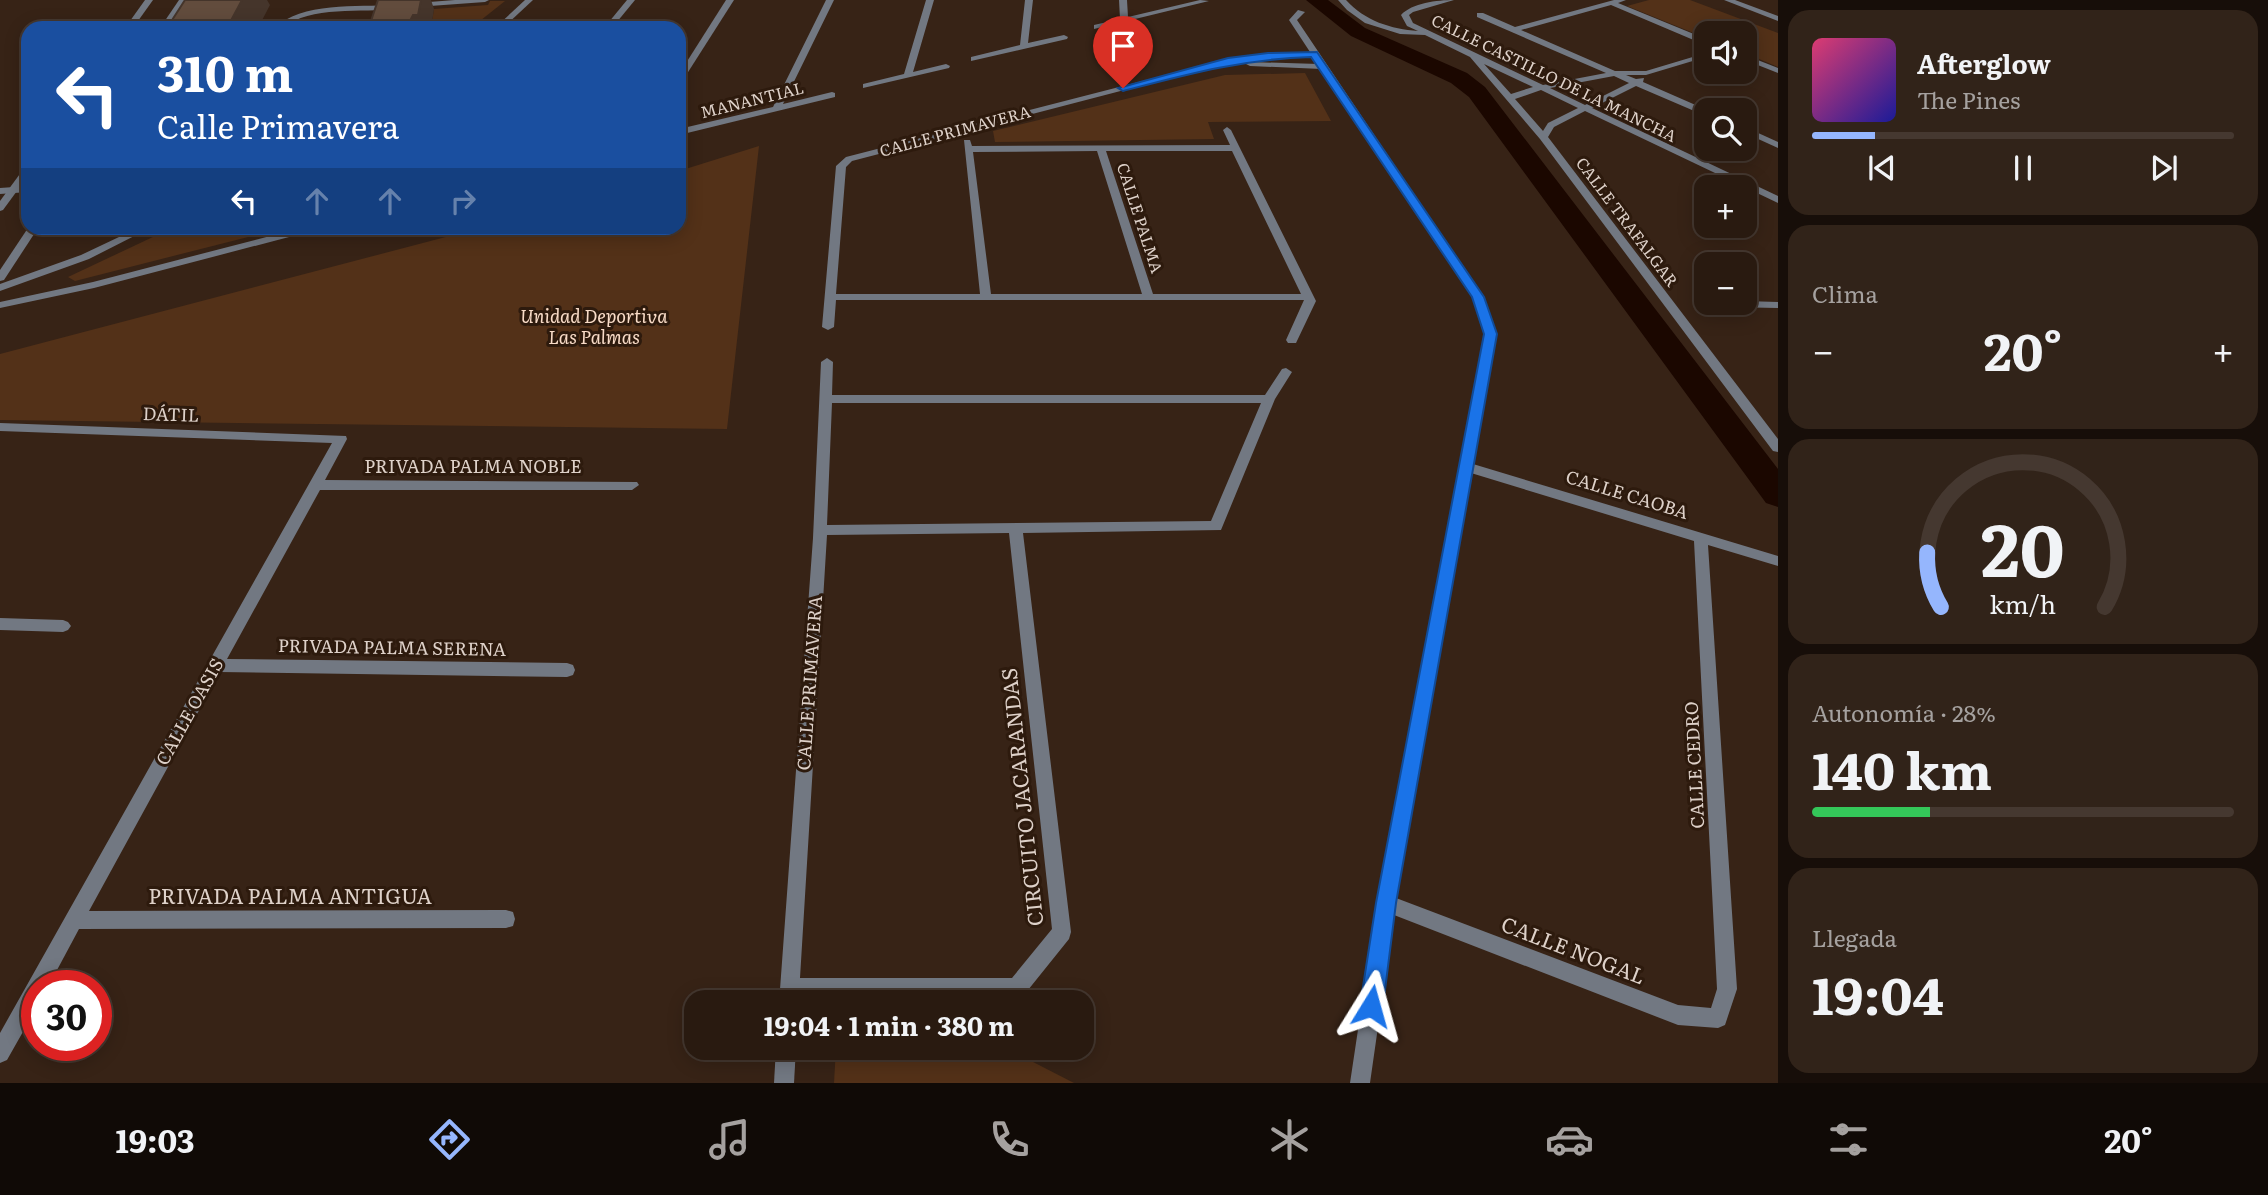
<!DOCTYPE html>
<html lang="es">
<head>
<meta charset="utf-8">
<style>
	:root { --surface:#291a10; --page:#312319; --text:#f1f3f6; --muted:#a5a19f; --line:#453830; --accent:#95b6fd }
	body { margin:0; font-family:Literata,serif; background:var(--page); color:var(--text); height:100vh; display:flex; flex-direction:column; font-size:26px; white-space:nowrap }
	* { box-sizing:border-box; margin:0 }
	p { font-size:23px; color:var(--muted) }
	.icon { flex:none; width:38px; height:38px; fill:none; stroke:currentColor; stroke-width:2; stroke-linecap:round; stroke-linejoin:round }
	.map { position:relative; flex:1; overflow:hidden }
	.drawer { display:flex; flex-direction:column; gap:10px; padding:10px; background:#170e09; width:490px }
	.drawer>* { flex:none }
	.hud { position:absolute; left:21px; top:21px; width:665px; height:214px; border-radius:21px; box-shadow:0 4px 18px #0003,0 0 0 2px var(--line); background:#1a4fa0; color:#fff; overflow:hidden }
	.fabs { position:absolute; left:1694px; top:21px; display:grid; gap:14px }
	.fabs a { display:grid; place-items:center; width:63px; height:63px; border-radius:14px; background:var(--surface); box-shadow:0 4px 18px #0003,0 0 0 2px var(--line); font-size:35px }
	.speed { position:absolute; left:21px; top:970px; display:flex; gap:14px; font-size:35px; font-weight:700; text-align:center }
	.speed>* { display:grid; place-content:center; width:91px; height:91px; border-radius:50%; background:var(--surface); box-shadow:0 4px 18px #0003,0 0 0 2px var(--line); line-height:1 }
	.speed .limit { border:10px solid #d22; background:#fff; color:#111 }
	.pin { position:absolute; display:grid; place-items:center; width:60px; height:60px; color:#fff; margin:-72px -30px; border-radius:50% 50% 50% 0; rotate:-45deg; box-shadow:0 0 7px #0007 }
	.pin .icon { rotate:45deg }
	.me { position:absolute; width:77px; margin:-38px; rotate:8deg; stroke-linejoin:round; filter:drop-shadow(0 0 5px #0008) }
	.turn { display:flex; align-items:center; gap:24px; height:147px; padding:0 21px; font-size:32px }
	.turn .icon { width:91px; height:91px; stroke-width:2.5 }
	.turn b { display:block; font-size:49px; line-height:60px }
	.lanes { display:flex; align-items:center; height:66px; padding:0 21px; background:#0003; justify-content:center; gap:35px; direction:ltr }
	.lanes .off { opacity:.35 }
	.big { font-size:52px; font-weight:700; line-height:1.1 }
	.drawer .card { flex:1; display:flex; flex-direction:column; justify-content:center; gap:10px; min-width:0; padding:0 24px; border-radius:21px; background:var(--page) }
	.drawer .dial { align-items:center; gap:0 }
	.dial svg { height:182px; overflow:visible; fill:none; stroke:var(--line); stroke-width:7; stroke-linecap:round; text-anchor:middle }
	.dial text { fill:var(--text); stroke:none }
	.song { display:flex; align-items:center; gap:21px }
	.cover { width:84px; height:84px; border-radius:10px; background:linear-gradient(135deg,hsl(340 70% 55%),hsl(240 70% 35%)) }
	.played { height:7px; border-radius:4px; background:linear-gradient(90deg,var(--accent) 15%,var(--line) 15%) }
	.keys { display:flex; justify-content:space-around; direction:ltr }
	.heat { display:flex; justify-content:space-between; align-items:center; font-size:38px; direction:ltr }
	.charge { height:10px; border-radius:5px; background:linear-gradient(90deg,#34c759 28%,var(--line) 0) }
	.trip { position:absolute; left:684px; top:990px; width:410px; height:70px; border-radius:21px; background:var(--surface); box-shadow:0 4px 18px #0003,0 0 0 2px var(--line); font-weight:700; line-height:70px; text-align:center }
	.dock { display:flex; height:112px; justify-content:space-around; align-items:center; background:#100a06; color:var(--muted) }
	.dock .icon { width:49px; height:49px }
	.dock .on { color:var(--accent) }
	.dock b { font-size:32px; color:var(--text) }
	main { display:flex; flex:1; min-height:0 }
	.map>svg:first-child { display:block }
	.green { fill:#533118 }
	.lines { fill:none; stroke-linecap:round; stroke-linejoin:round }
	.canal { fill:#1b0700; fill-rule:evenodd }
	.service { fill:#727882; fill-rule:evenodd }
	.minor { fill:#727882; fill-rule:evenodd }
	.tertiary { fill:#727882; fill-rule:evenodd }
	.shaded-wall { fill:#45352b }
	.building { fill:#624c3d; stroke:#45352b; stroke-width:2 }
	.route { fill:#1a73e8; stroke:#114b97; stroke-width:2 }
	.labels { text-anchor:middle; stroke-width:6; stroke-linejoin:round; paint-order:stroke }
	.far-street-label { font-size:16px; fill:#ded1c9; stroke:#2d1a0d }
	.park-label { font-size:18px; font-style:italic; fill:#f9dcc8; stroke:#2d1a0d }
	.street-label { font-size:18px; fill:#ded1c9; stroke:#2d1a0d }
	.near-street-label { font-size:21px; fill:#ded1c9; stroke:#2d1a0d }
</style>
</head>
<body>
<main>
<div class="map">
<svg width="1778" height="1083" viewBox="0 0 1778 1083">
	<rect width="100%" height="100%" fill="#372316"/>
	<!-- green -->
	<g class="green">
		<path d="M1649,0H1690L1778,33V67L1745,53V33H1706V38L1627,6Z"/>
		<path d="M490,1H505L471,28H444L446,19L432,21L434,9L488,5Z"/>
		<path d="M1305,73L1331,121L1208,122L1214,139L995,142L993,131L1225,75Z"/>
		<path d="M759,146L727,429L0,420V354L480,228H679V171Z"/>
		<path d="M172,228H283L75,281L68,277Z"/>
		<path d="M836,1048H1006L1074,1083H834Z"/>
	</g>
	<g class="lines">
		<!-- canal -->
		<path class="canal" d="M1306,0H1328L1365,28L1467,73L1485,87L1778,469V507L1766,503L1469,97L1451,83L1351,36Z"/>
		<!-- service -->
		<g class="service">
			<path d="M455,0H489L485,2L416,7L412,5L416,3Z"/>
			<path d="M393,5L397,7L396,9C363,13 309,5 284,28H275C300,2 359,7 393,5Z"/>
		</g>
		<!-- minor -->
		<g class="minor">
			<path d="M525,0H533L503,28H495Z"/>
			<path d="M627,0H635L612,28H604Z"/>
			<path d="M726,0H734L683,80L679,82V74Z"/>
			<path d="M826,0H834L783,104L832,92L835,93V97L679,135V129L773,107Z"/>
			<path d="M926,0H934L913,72L946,64L950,66L949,68L863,88V84L904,74Z"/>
			<path d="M1025,0H1033L1028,43L1064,35L1068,37L1067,39L971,61V57L1020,45Z"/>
			<path d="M1119,0H1127L1128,17L1200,0L1209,1L1094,29V25L1120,19Z"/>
			<path d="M1338,0H1346C1365,21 1391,29 1418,31L1407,26L1401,15C1412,3 1437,0 1454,0L1413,12L1409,15L1413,23L1434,33L1543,85L1606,73L1477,17V13H1483L1515,27L1614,0H1626L1618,3L1706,39V44H1703L1611,5L1521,30L1615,71H1646L1706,53V57L1646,75H1626L1636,79L1644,78L1643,82L1707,110L1706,116L1636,86L1592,108L1778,196V203L1585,111L1554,127L1548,137L1778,439V452L1773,451L1540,139L1470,57L1425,35L1400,34L1365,23L1347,10ZM1484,64L1533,87L1511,94ZM1614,76L1629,83L1585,105L1550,88ZM1541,90L1578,108L1548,123L1543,131L1515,99Z"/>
			<path d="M1724,0H1735L1778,16V21Z"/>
			<path d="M1298,10L1305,12L1297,20L1483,297L1496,334L1473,464L1778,556V566L1708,545L1737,989L1725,1025L1718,1028L1678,1025L1394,915L1370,1083H1350L1377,903L1484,334L1473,297L1322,69L1250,66L1246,64L1250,62L1319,64L1313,56L1268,57L1228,63L852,161L846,167L836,294H980L964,140H970L972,146L1230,145L1223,130L1227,127L1231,130L1316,301L1296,343H1288L1286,340L1304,300H836L834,327L828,330L822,327L836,166L846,157L1228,59L1268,53L1310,52L1289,20ZM1097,151L1142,294H991L973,152ZM1106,151H1232L1301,294H1153ZM1471,473L1694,541L1717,989L1711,1008L1678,1005L1396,898Z"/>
			<path d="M1745,55L1778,68V73L1745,60Z"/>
			<path d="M1745,127L1778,142V148L1745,133Z"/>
			<path d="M28,186V192L0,194V188Z"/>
			<path d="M138,228H150L89,259L0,291V284L81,255Z"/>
			<path d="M301,228H312L308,232L94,288L0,308V302L93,282Z"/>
			<path d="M1745,301L1778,302V308L1727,307L1721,304Z"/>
			<path d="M827,358L833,362L832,395H1265L1282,369L1286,368L1292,372L1275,399L1221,530L1023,533L1071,932L1069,939L1024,995L1017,998H799V1003H779L813,538L821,362ZM832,403H1261L1211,521L827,525ZM1009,533L1052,929L1012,978H800L827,535Z"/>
			<path d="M0,423L346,436L347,439L325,480L637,482L639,485L632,490H320L227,659L567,663L573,665L575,670L573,675L567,677L220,672L89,911L506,910L513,912L515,919L513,926L506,928L79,929L49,985H37V1007L7,1060L0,1063V1033L332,443L0,431Z"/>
			<path d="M0,618L63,620L68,622L71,626L68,630L63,632L0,630Z"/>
			<path d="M776,1048H796L794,1083H774Z"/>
		</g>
		<!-- tertiary -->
		<g class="tertiary">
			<path d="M145,0H153L133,28H125Z"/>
			<path d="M179,0H187L168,28H160Z"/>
			<path d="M28,166V176L3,210L0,211V201L25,167Z"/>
			<path d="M28,228H38L4,280L0,281V270Z"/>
		</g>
	</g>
	<!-- shaded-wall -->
	<g class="shaded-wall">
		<path d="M242,0H267L270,5L258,28H227Z"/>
		<path d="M421,0H431L434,9L431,28H369V27Z"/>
	</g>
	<!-- building -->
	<g class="building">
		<path d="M185,0H242L227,28H167Z"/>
		<path d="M378,0H421L418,15H413L409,23L369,27Z"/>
	</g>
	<!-- route -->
	<path class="route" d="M1317,52L1484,297L1497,334L1396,903L1383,1006L1379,1014L1371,1017L1363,1014L1360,1006L1376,903L1484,334L1472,297L1311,57C1243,59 1188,74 1123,91L1118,88L1228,58L1268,53Z"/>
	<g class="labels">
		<!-- far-street labels -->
		<g class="far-street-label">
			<text transform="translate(1554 78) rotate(26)" y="6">CALLE CASTILLO DE LA MANCHA</text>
			<text transform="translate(752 100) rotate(-14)" y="6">MANANTIAL</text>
			<text transform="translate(955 131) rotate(-15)" y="6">CALLE PRIMAVERA</text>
			<text transform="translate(1140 218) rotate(72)" y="6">CALLE PALMA</text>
			<text transform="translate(1627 222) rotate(53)" y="6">CALLE TRAFALGAR</text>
		</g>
		<!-- park labels -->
		<g class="park-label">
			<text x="594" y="323">Unidad Deportiva<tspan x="594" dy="21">Las Palmas</tspan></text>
		</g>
		<!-- street labels -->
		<g class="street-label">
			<text transform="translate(171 415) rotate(2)" y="6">DÁTIL</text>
			<text x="473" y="473">PRIVADA PALMA NOBLE</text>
			<text transform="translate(1627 495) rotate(17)" y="6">CALLE CAOBA</text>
			<text transform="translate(392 648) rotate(1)" y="6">PRIVADA PALMA SERENA</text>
			<text transform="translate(810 683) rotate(-86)" y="6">CALLE PRIMAVERA</text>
			<text transform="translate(190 712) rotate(-61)" y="6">CALLE OASIS</text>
			<text transform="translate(1695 765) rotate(-93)" y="6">CALLE CEDRO</text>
		</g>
		<!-- near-street labels -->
		<g class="near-street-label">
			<text transform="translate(1023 797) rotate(-96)" y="7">CIRCUITO JACARANDAS</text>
			<text x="290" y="904">PRIVADA PALMA ANTIGUA</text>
			<text transform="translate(1573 951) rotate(21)" y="7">CALLE NOGAL</text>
		</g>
	</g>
</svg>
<div class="fabs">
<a><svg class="icon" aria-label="sound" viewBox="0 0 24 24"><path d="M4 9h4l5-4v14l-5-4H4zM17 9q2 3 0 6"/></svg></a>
<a><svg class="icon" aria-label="search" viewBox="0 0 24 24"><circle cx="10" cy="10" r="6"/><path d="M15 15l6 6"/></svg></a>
<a>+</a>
<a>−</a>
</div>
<div class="speed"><div class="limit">30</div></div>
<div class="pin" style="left:1123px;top:88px;background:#d93025"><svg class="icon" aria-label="arrive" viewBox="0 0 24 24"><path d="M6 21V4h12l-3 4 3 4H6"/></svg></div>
<svg class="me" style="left:1371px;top:1006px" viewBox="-20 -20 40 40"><path d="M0-17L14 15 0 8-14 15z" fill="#1a73e8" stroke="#fff" stroke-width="4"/></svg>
<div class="trip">19:04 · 1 min · 380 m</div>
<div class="hud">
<div class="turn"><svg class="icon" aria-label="left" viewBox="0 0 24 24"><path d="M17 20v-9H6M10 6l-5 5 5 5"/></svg><div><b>310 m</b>Calle Primavera</div></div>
<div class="lanes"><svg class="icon" aria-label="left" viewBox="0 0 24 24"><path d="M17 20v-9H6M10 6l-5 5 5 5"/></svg><svg class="icon off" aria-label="ahead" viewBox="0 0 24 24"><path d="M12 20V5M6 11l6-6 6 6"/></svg><svg class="icon off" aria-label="ahead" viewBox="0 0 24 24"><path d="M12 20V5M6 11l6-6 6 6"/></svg><svg class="icon off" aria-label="right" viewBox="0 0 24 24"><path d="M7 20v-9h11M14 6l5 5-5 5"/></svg></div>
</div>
</div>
<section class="drawer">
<div class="card">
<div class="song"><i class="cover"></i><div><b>Afterglow</b><p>The Pines</p></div></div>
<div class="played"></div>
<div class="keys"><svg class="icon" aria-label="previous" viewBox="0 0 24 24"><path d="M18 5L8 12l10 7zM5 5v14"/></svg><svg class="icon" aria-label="pause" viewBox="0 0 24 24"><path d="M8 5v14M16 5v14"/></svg><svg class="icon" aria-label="next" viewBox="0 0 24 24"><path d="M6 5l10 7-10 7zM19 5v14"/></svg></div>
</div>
<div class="card"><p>Clima</p>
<div class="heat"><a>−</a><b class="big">20°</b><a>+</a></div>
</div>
<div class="card dial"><svg viewBox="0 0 100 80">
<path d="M14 69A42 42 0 1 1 86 69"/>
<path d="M14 69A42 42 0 0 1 8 45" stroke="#95b6fd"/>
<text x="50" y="56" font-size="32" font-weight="700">20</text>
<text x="50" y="72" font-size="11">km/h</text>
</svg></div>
<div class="card"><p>Autonomía · 28%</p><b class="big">140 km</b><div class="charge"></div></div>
<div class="card"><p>Llegada</p><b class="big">19:04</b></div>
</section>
</main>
<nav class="dock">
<b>19:03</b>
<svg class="icon on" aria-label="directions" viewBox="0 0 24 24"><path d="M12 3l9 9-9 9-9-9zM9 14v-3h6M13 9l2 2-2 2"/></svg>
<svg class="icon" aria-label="music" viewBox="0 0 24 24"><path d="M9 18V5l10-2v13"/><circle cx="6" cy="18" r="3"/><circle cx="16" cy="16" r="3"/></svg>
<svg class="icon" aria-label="phone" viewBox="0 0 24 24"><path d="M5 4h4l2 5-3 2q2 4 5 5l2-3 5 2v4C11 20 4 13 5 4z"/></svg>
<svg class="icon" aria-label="climate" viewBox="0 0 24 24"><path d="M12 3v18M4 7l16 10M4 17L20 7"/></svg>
<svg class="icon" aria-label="car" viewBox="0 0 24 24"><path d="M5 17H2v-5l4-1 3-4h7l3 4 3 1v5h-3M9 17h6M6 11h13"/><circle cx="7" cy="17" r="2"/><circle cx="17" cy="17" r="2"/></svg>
<svg class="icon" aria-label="filters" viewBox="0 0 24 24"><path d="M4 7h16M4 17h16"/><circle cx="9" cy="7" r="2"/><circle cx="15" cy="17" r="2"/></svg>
<b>20°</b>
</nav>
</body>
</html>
